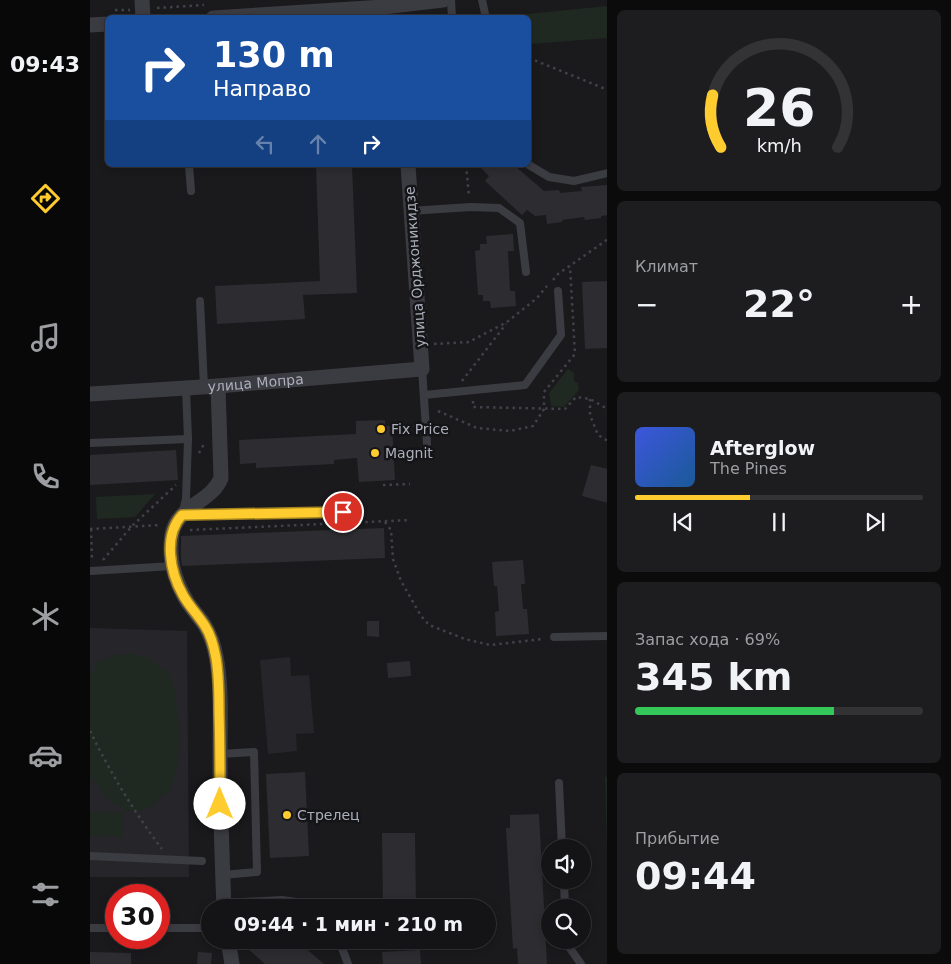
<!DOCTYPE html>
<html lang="ru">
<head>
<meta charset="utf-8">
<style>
	:root { --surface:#141416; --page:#1d1d1f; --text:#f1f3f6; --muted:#9d9ea1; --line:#333335; --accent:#ffcc30 }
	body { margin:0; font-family:"DejaVu Sans",sans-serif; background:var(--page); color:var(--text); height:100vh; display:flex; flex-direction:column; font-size:19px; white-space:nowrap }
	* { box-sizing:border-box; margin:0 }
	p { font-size:16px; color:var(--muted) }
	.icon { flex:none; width:28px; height:28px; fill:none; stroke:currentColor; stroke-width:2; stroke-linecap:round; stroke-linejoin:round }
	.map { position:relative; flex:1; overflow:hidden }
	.side { display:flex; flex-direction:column; gap:10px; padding:10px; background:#0b0b0c; width:344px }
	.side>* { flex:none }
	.top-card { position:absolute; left:15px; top:15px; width:426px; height:152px; border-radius:8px; box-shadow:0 2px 8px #0003,0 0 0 1px var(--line); background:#1a4fa0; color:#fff; overflow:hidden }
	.controls { position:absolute; left:451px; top:839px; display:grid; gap:10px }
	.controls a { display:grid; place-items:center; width:50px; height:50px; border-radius:50%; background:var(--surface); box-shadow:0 2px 8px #0003,0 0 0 1px var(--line); font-size:25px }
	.speed { position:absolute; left:15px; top:884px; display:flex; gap:10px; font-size:25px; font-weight:700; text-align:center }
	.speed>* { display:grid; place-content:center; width:65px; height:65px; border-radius:50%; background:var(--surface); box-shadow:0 2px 8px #0003,0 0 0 1px var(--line); line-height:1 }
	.speed .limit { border:8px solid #d22; background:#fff; color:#111 }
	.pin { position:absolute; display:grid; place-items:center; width:42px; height:42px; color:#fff; margin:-21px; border:2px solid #fff; border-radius:50%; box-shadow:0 1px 5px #0007 }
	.me { position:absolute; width:55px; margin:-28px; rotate:0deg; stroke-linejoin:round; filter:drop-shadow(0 0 4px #0008) }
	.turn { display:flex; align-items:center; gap:18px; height:105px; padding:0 25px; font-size:22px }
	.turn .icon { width:65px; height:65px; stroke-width:2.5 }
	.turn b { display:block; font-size:35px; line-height:42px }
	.lanes { display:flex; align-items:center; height:48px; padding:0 25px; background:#0003; justify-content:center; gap:25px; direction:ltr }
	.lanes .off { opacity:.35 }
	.big { font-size:38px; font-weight:700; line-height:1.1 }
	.side .tile { flex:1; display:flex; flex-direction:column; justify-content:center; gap:8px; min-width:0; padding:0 18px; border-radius:8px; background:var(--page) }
	.side .dial { align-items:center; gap:0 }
	.dial svg { height:130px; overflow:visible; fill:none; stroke:var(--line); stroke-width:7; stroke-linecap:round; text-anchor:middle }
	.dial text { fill:var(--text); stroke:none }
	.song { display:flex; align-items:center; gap:15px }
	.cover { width:60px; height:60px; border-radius:8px; background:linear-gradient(135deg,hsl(230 70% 55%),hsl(210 70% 35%)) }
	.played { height:5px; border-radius:2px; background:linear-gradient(90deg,var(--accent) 40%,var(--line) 40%) }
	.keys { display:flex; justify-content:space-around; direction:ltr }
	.heat { display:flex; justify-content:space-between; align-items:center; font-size:28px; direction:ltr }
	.charge { height:8px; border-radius:4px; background:linear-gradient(90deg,#34c759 69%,var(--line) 0) }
	.trip { position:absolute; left:111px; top:899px; width:295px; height:50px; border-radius:25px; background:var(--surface); box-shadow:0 2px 8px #0003,0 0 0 1px var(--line); font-weight:700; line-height:50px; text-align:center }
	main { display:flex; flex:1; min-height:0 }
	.dock { display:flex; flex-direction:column; width:90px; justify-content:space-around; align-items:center; background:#080809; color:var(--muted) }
	.dock .icon { width:35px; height:35px }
	.dock .active { color:var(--accent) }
	.dock b { font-size:22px; color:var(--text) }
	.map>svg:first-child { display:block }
	.built { fill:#26262a }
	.green { fill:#1f2922 }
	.building { fill:#2d2d31 }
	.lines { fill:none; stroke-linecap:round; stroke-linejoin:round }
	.path { stroke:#414249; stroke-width:2.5; stroke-dasharray:2.5 4; stroke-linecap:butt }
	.service { stroke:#3b3b42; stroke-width:8 }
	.minor { stroke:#3b3b42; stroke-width:15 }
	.route-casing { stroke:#a6851f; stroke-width:12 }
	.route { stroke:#ffcc30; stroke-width:9 }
	.poi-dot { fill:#ffcc30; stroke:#151518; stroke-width:2 }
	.labels { text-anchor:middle; stroke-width:5; stroke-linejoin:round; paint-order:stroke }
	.street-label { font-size:14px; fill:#acb0bd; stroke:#151518 }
	.poi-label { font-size:14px; fill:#acb0bd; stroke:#151518; text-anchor:start }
</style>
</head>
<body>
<main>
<nav class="dock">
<b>09:43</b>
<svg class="icon active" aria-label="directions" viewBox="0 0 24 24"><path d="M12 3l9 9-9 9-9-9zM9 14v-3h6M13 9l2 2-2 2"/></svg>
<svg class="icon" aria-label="music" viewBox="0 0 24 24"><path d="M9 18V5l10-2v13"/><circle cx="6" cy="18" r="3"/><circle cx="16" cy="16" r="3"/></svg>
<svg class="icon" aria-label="phone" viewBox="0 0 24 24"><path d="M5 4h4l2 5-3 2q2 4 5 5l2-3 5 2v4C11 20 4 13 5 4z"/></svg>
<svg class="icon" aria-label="climate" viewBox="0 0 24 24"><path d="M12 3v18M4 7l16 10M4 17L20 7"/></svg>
<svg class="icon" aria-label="car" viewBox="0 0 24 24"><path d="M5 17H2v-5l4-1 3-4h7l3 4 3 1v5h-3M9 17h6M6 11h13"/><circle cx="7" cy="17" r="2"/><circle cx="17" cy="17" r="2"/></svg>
<svg class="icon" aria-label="filters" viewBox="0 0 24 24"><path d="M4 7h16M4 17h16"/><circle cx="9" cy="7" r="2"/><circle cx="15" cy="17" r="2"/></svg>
</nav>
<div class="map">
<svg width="518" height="964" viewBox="0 0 518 964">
	<rect width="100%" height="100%" fill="#1a1a1d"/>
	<!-- built -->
	<g class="built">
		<path d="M0,628L97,631L99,877H0Z"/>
		<path d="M200,657L201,676L219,675L224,733L206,734L207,751L178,754L170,660Z"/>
	</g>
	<!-- green -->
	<g class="green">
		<path d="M517,6V38L439,44V18L408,17Z"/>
		<path d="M478,369L484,373V381L488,383L489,390L474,407L461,406L459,393Z"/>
		<path d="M65,494L45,517L7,519L6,497Z"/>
		<path d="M27,654H43L60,659L78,673L85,690L89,729L88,767L81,788L63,806L47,812L34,810L17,799L0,775V675L7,663Z"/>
		<path d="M515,776L518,778L517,851Z"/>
		<path d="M0,812H33V837L0,836Z"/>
	</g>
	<!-- building -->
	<g class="building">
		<path d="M226,165H262L267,293L213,295L215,319L127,324L125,286L230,281Z"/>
		<path d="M388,165H424L454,191L469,190L470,193L492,191L491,187L518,185V215L511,216V218L495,220L494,217L472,220V222L457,224L456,215L445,216L437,210L432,215L395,181L399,176Z"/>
		<path d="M423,234L424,251H418L420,291H425L426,306L401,308L400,301H393V295H388L385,251L390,250V244H397L396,236Z"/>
		<path d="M518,281V348L495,349L492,282Z"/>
		<path d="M295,420V426H302L305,480L269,482L267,458L244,460V464L166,468V463L150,464L149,440L266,434V421Z"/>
		<path d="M86,450L88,480L0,485V455Z"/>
		<path d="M501,465L518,469V503L492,496Z"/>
		<path d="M294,528L295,558L92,566L91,559V536Z"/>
		<path d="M433,560L435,584H431L433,609H437L439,634L406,636L405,612L409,611L407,586H404L402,562Z"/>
		<path d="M277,621H289V637L277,636Z"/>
		<path d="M320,661L321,676L298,678L297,663Z"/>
		<path d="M215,772L219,856L180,858L176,774Z"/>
		<path d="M449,814L457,964H428L427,948L423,949L416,828H420V815Z"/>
		<path d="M292,833H325L326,908H293Z"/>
		<path d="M148,940H206L234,964H175Z"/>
		<path d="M330,950L331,964H293L292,952Z"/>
		<path d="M0,952L41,953V964H0Z"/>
		<path d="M108,952L122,953L121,964H107Z"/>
	</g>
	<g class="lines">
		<!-- path -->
		<g class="path">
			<path d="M67,8L114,5"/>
			<path d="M25,10H40"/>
			<path d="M439,58L518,90"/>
			<path d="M376,165L379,196"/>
			<path d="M463,280L468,274L518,239"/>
			<path d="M344,344L379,342L417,322L447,298L457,286"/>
			<path d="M372,381L416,324"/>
			<path d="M500,399V415L508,435L518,441"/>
			<path d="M383,401V407L475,409L486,397L500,399L514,407L518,406"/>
			<path d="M348,411L387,428L420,431L443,426L454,409V392L485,354L480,266"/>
			<path d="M317,426H326"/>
			<path d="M109,453L115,442"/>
			<path d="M293,485L320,484"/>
			<path d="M295,522L301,530L303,559L311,581L331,616L339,625L375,639L400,645L453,639"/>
			<path d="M0,529L71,525"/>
			<path d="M1,529L2,560"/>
			<path d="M100,530L321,520"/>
			<path d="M13,560L42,526L86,485"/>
			<path d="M0,731C20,772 44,812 72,849"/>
		</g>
		<!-- service -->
		<g class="service">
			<path d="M361,0L362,18"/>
			<path d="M392,0L396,18"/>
			<path d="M99,165L101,191"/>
			<path d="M439,165L459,177L484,181L518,173"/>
			<path d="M320,211L381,207L409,208L430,223L436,272"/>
			<path d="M110,301L114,387"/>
			<path d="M332,369L337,444"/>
			<path d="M334,395L435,385L471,335L468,291"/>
			<path d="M98,439L96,499L92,515L253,511"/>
			<path d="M0,443L98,439L96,388"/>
			<path d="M0,571L83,566"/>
			<path d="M464,637L518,636"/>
			<path d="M130,754L164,752L167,872L133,875"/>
			<path d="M469,783L472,848"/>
			<path d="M0,856L112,861"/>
			<path d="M474,880L475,908"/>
			<path d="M134,903L192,900L206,902L217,908"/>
			<path d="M0,928H26"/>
			<path d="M69,928H120"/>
			<path d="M249,940L258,964"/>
			<path d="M477,940V944L491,964"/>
		</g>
		<!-- minor -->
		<g class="minor">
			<path d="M52,0L53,18"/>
			<path d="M123,18L293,7L353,0"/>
			<path d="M0,25L18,24"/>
			<path d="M128,386L131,478C122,502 87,506 82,534C78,558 85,582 98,603C103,610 109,617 114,624C120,634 124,645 126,656C132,686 130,725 130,755C130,806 132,857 134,908"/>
			<path id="s1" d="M0,394L128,386L332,369L318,165"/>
			<path d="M138,940L142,964"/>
		</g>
	</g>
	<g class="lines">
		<defs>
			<path id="route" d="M130,804C130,773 130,742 129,712C129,694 129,676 126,658C124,647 121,635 115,626C108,615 99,606 93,595C80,572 73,536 92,515L253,512"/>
		</defs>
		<!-- route casing -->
		<use href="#route" class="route-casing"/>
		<!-- route -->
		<use href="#route" class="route"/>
	</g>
	<!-- markers -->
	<g class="poi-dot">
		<circle cx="291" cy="429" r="5"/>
		<circle cx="285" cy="453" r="5"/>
		<circle cx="197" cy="815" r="5"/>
	</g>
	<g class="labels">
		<!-- street labels -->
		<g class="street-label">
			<text transform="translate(325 267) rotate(-94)" y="5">улица Орджоникидзе</text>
			<text dy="5" stroke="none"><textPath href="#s1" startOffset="166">улица Мопра</textPath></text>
		</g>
		<!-- poi labels -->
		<g class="poi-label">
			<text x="301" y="434">Fix Price</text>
			<text x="295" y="458">Magnit</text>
			<text x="207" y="820">Стрелец</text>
		</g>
	</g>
</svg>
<div class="controls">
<a><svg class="icon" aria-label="sound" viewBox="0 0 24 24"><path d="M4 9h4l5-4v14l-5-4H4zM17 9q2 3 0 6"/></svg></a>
<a><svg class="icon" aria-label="search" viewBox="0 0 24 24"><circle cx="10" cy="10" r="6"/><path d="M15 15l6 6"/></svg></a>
</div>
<div class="speed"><div class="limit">30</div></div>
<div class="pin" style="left:253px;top:512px;background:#d93025"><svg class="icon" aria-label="arrive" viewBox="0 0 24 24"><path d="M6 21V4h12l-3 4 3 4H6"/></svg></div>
<svg class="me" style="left:130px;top:804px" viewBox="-20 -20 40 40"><circle r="19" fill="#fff"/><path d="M0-13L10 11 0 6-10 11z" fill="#ffcc30"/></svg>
<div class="trip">09:44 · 1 мин · 210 m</div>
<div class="top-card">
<div class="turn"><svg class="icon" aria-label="right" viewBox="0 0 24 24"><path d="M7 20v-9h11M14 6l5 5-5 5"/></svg><div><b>130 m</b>Направо</div></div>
<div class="lanes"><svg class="icon off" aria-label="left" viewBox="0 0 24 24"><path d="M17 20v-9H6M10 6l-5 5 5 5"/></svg><svg class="icon off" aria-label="ahead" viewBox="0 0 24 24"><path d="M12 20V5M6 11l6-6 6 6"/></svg><svg class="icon" aria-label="right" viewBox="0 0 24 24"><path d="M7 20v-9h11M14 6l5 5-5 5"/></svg></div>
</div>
</div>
<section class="side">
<div class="tile dial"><svg viewBox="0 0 100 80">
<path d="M14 69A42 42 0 1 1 86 69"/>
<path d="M14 69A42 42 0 0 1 9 37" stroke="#ffcc30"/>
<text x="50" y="56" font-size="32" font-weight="700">26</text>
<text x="50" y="72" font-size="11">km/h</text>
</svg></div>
<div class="tile"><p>Климат</p>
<div class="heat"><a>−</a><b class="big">22°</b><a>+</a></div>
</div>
<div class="tile">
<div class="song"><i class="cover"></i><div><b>Afterglow</b><p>The Pines</p></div></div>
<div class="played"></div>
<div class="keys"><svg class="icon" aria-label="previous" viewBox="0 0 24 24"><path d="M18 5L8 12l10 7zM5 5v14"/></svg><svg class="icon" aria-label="pause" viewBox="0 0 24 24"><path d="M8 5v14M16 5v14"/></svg><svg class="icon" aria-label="next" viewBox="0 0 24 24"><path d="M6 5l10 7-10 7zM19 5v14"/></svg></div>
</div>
<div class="tile"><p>Запас хода · 69%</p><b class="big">345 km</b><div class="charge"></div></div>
<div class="tile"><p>Прибытие</p><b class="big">09:44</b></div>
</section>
</main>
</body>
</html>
